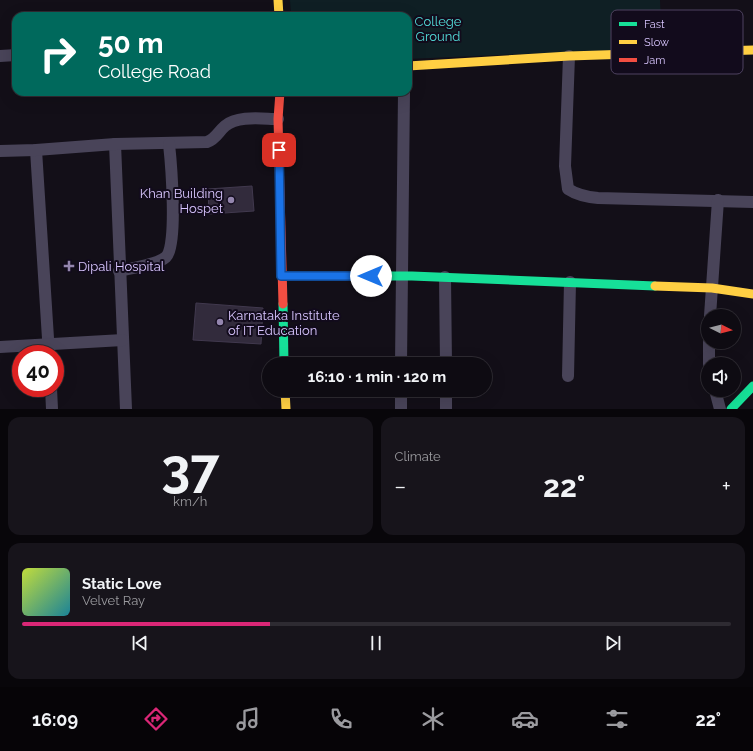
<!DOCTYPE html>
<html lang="en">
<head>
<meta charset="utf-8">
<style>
	:root { --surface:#0e0b12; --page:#17141b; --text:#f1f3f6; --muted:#9b9b9f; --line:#2e2b32; --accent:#db2777 }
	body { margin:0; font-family:Raleway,sans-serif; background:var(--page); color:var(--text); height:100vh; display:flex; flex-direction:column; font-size:15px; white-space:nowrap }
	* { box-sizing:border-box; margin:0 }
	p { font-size:13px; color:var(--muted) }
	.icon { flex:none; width:22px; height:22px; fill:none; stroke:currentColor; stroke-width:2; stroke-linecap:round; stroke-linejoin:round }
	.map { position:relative; height:409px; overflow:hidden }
	.sheet { display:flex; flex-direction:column; gap:8px; padding:8px; background:#08060a; flex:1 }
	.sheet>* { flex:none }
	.hud { position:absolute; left:12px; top:12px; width:400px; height:84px; border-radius:12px; box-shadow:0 4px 16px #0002,0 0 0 1px var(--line); background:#00695c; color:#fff; overflow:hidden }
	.needle { width:26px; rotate:96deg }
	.controls { position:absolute; left:701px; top:309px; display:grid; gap:8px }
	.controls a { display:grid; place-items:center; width:40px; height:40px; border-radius:50%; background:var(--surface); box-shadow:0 4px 16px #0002,0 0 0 1px var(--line); font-size:20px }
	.speed { position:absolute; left:12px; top:345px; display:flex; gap:8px; font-size:20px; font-weight:700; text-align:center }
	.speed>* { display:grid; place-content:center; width:52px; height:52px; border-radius:50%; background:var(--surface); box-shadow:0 4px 16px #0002,0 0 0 1px var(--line); line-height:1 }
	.speed .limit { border:6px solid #d22; background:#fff; color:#111 }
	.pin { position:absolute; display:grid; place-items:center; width:34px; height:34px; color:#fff; margin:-17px; border-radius:8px; box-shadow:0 2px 6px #0006 }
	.me { position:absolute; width:44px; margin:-22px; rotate:270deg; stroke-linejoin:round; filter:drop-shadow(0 0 3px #0008) }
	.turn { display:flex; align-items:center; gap:14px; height:84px; padding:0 20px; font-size:18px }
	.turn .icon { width:52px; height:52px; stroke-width:2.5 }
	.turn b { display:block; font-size:28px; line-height:34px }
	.big { font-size:30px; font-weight:700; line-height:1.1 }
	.sheet .tile { flex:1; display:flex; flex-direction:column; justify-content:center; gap:6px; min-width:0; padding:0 14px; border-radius:12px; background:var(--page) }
	.sheet .dial { align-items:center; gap:0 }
	.dial b { font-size:52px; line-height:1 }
	.song { display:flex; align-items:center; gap:12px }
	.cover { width:48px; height:48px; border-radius:6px; background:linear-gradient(135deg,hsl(70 70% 55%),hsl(190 70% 35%)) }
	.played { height:4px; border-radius:2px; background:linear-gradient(90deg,var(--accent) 35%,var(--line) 35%) }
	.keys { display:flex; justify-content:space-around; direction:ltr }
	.heat { display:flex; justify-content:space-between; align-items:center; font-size:22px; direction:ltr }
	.sheet .tiles { flex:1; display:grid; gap:8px; grid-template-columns:1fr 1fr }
	.tile:last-child { grid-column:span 2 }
	.trip { position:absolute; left:262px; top:357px; width:230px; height:40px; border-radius:20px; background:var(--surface); box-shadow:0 4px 16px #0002,0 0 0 1px var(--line); font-weight:700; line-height:40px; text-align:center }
	.tabs { display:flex; height:64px; justify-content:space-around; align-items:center; background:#060407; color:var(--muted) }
	.tabs .icon { width:28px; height:28px }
	.tabs .active { color:var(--accent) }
	.tabs b { font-size:18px; color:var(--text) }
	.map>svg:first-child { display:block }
	.green { fill:#0f1f24 }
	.building { fill:#322b3c; stroke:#41394e }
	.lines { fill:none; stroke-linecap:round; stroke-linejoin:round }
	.street { stroke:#494459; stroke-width:12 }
	.fast { stroke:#16e098; stroke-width:9 }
	.slow { stroke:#ffcf43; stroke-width:9 }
	.jam { stroke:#f24e42; stroke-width:9 }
	.route-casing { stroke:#114b97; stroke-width:10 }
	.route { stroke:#1a73e8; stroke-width:7 }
	.poi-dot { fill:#9486ae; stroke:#120b1c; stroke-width:1.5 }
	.labels { text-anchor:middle; stroke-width:4; stroke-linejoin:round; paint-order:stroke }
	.park-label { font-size:13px; fill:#53deda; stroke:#120b1c }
	.poi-label { font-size:13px; fill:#d9c6ff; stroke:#120b1c; text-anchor:start }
	.key { fill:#120b1c; stroke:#4e4360; stroke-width:1 }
	.key-label { font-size:11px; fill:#d9c6ff }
</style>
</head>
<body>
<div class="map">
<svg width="753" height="409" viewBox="0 0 753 409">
	<rect width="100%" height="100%" fill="#130f18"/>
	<!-- green -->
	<path class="green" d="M290,0H660L662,48L408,59V16H291Z"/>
	<!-- building -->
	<g class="building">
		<path d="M252,186L254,211L209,214L208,189Z"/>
		<path d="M196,303L263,308L261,344L193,340Z"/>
	</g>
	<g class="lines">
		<!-- street -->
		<g class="street">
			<path d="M0,56L16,55"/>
			<path d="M569,56L565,166L568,189C577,195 587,197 598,198L753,202"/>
			<path d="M115,144L126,409"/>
			<path d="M36,150L49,354"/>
			<path d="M0,151L36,150L115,144L207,142C216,139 218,132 225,126C238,115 263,119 278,119"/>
			<path d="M119,271C131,268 157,265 166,257C178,246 171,162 169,144"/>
			<path d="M445,277L446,364"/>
			<path d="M710,316L718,200"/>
			<path d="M709,342V364"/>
			<path d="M0,347L123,340"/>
			<path d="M401,364L404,92"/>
			<path d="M568,376L570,282"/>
			<path d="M51,388L52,409"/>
			<path d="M401,390V409"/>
			<path d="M446,390V409"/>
			<path d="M715,390L720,409"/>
		</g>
		<!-- fast -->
		<g class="fast">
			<path d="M281,276H412L655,286"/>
			<path d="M283,304L284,364"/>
			<path d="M731,409L753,386"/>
		</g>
		<!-- slow -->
		<g class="slow">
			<path d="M278,0L279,16"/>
			<path d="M408,66L569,56L753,50"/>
			<path d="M655,286L712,288L753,294"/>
			<path d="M285,390L286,409"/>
		</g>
		<!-- jam -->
		<path class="jam" d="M280,92L278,119L283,304"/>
	</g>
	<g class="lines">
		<defs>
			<path id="route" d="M279,150L281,276H371"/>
		</defs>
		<!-- route casing -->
		<use href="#route" class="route-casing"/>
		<!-- route -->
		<use href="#route" class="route"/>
	</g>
	<!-- markers -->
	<g class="poi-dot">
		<circle cx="231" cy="200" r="4"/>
		<path d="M67 260h4v4h4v4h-4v4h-4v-4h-4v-4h4z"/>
		<circle cx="220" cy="322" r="4"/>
	</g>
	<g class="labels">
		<!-- park labels -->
		<g class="park-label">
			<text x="438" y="26">College<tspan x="438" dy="15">Ground</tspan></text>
		</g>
		<!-- poi labels -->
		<g class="poi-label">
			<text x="223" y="198" text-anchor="end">Khan Building<tspan x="223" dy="15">Hospet</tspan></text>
			<text x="78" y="271">Dipali Hospital</text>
			<text x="228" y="320">Karnataka Institute<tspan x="228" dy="15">of IT Education</tspan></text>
		</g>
	</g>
	<!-- legend -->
	<rect x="611" y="10" width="132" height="64" rx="6" class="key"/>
	<rect x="619" y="22" width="18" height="4" fill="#16e098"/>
	<rect x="619" y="40" width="18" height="4" fill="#ffcf43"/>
	<rect x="619" y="58" width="18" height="4" fill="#f24e42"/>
	<g class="key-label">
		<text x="644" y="28">Fast</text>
		<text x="644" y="46">Slow</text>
		<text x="644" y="64">Jam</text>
	</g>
</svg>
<div class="controls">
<a><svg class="needle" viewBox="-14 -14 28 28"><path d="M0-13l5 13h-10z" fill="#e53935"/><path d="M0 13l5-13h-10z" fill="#9b9b9f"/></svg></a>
<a><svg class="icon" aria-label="sound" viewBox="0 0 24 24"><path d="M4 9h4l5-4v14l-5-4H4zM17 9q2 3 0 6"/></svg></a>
</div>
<div class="speed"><div class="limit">40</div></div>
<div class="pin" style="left:279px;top:150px;background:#d93025"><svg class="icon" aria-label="arrive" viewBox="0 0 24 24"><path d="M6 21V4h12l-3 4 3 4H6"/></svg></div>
<svg class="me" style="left:371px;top:276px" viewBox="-20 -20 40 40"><circle r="19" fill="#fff"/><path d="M0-13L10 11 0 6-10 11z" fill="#1a73e8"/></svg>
<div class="trip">16:10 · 1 min · 120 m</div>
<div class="hud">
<div class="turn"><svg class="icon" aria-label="right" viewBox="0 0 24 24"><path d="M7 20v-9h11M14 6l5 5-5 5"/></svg><div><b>50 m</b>College Road</div></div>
</div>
</div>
<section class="sheet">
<div class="tiles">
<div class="tile dial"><b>37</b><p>km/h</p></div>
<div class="tile"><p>Climate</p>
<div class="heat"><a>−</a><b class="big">22°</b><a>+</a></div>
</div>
<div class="tile">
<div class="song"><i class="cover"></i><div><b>Static Love</b><p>Velvet Ray</p></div></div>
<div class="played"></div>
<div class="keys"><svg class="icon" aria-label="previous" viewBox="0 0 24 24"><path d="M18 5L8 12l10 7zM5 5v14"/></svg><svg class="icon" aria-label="pause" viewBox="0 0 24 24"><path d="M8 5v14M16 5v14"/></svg><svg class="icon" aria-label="next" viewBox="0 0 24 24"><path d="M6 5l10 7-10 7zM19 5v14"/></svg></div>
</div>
</div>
</section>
<nav class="tabs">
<b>16:09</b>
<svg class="icon active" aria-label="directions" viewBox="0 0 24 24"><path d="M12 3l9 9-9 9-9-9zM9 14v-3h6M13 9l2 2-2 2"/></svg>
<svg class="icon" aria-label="music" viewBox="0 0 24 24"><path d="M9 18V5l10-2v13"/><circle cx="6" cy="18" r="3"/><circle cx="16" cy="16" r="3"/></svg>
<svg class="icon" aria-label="phone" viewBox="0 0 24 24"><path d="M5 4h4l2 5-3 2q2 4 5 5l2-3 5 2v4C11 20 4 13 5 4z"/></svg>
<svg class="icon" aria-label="climate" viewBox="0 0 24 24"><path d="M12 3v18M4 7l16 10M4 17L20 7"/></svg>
<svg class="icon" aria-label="car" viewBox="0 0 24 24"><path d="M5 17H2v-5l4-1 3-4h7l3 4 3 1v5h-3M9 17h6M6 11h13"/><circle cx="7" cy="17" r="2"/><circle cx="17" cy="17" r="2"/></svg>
<svg class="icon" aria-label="filters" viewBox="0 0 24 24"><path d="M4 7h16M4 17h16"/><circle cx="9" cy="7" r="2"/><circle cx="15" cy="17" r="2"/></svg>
<b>22°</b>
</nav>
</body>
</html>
